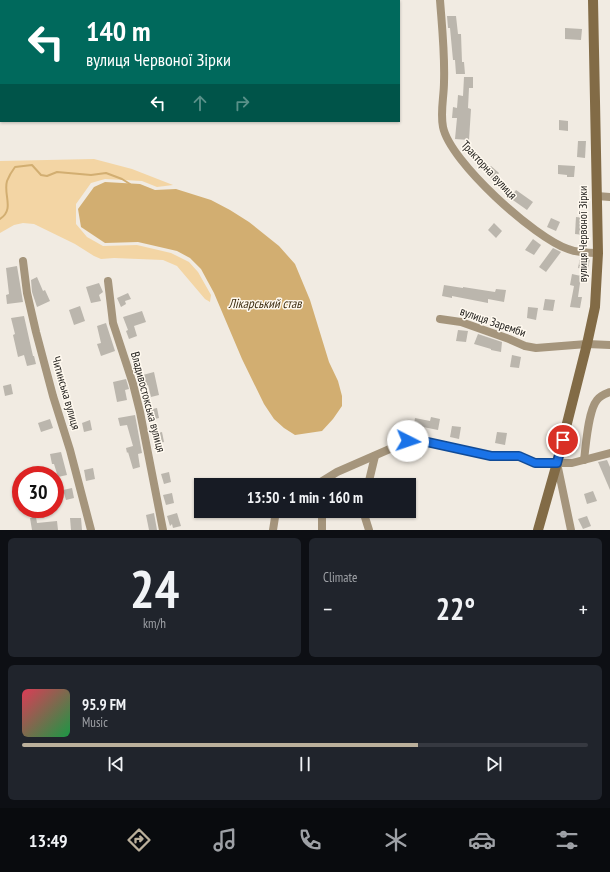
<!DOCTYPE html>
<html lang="en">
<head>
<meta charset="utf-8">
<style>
	:root { --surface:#171b24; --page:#20242c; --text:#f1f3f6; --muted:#9ea1a6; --line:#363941; --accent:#bbb09c }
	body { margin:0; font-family:"PT Sans Narrow",sans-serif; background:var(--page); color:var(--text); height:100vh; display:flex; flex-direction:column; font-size:15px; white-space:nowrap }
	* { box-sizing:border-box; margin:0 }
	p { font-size:13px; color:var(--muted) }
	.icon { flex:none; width:22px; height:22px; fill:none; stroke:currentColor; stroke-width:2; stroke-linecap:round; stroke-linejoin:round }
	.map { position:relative; height:530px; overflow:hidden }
	.panel { display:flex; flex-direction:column; gap:8px; padding:8px; background:#0d0f14; flex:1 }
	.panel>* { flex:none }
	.banner { position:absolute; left:0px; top:0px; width:400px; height:122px; box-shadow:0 1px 3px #0004; background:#00695c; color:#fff; overflow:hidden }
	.speed { position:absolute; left:12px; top:466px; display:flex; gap:8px; font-size:20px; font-weight:700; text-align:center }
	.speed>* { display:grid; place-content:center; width:52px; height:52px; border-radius:50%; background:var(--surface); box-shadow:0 1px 3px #0004; line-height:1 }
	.speed .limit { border:6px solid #d22; background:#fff; color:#111 }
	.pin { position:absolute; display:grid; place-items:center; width:34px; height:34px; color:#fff; margin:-17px; border:2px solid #fff; border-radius:50%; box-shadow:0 1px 4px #0007 }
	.me { position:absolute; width:44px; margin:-22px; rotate:94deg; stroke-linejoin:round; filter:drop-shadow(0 0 3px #0008) }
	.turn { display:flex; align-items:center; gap:14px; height:84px; padding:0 20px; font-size:18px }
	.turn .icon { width:52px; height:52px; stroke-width:2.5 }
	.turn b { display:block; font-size:28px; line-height:34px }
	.lanes { display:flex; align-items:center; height:38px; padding:0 20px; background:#0003; justify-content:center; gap:20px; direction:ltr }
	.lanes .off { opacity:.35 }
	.big { font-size:30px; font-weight:700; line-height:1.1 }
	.panel .card { flex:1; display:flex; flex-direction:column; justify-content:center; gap:6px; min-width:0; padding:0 14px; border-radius:6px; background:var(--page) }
	.panel .dial { align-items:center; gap:0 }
	.dial b { font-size:52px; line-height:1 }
	.song { display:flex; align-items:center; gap:12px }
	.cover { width:48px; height:48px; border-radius:6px; background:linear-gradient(135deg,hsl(350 70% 55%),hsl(140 70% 35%)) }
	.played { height:4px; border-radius:2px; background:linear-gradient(90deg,var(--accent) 70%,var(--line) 70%) }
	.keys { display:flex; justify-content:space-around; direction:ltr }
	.heat { display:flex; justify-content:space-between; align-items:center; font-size:22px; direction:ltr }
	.panel .tiles { flex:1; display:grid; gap:8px; grid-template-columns:1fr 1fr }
	.card:last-child { grid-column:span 2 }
	.trip { position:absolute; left:194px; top:478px; width:222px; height:40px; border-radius:0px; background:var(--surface); box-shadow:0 1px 3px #0004; font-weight:700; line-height:40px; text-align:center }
	.menu { display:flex; height:64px; justify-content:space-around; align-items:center; background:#090b0e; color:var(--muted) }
	.menu .icon { width:28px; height:28px }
	.menu .on { color:var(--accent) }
	.menu b { font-size:18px; color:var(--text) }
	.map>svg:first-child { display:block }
	.green { fill:#f3d5a4 }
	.water { fill:#d2ae71 }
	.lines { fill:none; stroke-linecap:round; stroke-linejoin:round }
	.stream { stroke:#d2ae71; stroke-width:2 }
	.building { fill:#bbb6ad }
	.street { stroke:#a5957c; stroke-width:8 }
	.secondary { stroke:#826b46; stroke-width:10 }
	.route-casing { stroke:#114b97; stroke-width:10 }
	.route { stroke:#1a73e8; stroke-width:7 }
	.labels { text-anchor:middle; stroke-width:3; stroke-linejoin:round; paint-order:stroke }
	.street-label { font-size:12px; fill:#1e1c19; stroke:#fff9ef }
	.water-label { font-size:13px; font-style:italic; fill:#3f2f13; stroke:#fff9ef }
</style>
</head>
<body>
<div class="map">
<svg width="610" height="530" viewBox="0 0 610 530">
	<rect width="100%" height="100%" fill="#f1ebe2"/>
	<!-- green -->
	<path class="green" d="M94,159L132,169L173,185L157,187L142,181L105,179L91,183L76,204V224L87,237L103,246L137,245L171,253L189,262L198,272L211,295L210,302L205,299L177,266L163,260L114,258L101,259L94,256L75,244L34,224L23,223L14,225L0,233V161Z"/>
	<!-- water -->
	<path class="water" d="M105,182L140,184L155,190L176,189L211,200L230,210L249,222L279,246L295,264L310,300L329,362L338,381L342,396V406L333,419L322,431L295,435L284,428L274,419L264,404L242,359L214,293L201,269L190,258L177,251L138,242L105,243L81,227L78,209L94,187Z"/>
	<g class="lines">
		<!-- stream -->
		<path class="stream" d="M0,219C15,209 3,195 7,181C9,176 12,171 15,167L32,165L41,175L47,176L57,172L91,175L106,173L122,179L130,184"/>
	</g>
	<!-- building -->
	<g class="building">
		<path d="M447,16H456L458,34H461L462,62H464L465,74H456L455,60H453L450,28H448Z"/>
		<path d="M565,28L582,29L581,40L565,39Z"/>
		<path d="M464,77H473V88H469L468,108L471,109L469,140L455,139L457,118H452L453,107L457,108L458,95L463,96Z"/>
		<path d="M559,120L568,121V131L559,130Z"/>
		<path d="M578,141H586L585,158L577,157Z"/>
		<path d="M558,165L575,166L574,177H567V175L558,174Z"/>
		<path d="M491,166L499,173L493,180L485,172Z"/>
		<path d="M516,190L533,202L527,210L510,198Z"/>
		<path d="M576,217L585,218L584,235L575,234Z"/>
		<path d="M551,218L560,222L556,231L547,227Z"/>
		<path d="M494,223L502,231L496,238L488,230Z"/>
		<path d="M533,239L541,245L534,255L525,250Z"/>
		<path d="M553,248L561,252L546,272L539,267Z"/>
		<path d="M580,258H590L588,270L578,268Z"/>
		<path d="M17,266L23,302L7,304L6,295L9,294L6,268Z"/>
		<path d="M572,274L581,276L578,297H582L580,308L570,307L574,286L570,285Z"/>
		<path d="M37,277L43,291L45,290L50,301L37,307L32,292L31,280Z"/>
		<path d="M99,283L103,292L99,295L101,301L91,303L86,287Z"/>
		<path d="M444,285L463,288V287L495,292L496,289L506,290L504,302L488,299V303L452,296V298L442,296Z"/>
		<path d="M128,293L131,299L125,301L126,304L121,307L117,298Z"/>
		<path d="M545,299L555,300L553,311L543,310Z"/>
		<path d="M80,306L85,321L74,325L69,310Z"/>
		<path d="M528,307L538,308L536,320L527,318Z"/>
		<path d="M142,311L146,322L134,326L137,336L129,339L126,331L128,330L123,317Z"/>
		<path d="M24,316L33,356H34L36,364L27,366L24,355L18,357L13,335L15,334L11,318Z"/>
		<path d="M106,323L115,351L101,356L97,344L101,343L97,326Z"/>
		<path d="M458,330L468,331L466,342L456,341Z"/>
		<path d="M478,334L502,342L501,352L491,350V349L474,344Z"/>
		<path d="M512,355L521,357L519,368L510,367Z"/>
		<path d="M154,372L159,395L151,397L148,385L142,387L139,376Z"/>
		<path d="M126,379L129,389L125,390L127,400L117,402L113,382Z"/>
		<path d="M11,384L13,394L5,396L3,386Z"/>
		<path d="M157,408L159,418L151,420L148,410Z"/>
		<path d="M135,415L142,453L138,454L140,467L133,469L128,452L127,453L126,448L133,446L127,425L120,426L118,418Z"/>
		<path d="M431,417L440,419L438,430L423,427V431L413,430L415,418L430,421Z"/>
		<path d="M50,419L53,428L41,432L38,423Z"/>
		<path d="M90,420L92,430L84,432L82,423Z"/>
		<path d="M452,426L461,427L459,439L450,437Z"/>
		<path d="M162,432L164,442L157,444L154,434Z"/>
		<path d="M497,432L507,433L505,445L495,443Z"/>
		<path d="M61,452L67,475L58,477L54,464H52L50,454Z"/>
		<path d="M607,460L610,467V490L598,462Z"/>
		<path d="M93,468L95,479L86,481L84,470Z"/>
		<path d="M169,472L171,482L164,484L161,474Z"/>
		<path d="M72,488L74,498L66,500L63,490Z"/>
		<path d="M593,491L597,501L587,504L584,494Z"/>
		<path d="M172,493L174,503L166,505L163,495Z"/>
		<path d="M154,513L157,530H149L146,515Z"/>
		<path d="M177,513L181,526L173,528L172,524L170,526L167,516Z"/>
		<path d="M587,516L591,526L583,529L578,519Z"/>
		<path d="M36,517L37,523L57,521L58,530H32L30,518Z"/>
		<path d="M70,518H81L82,530H71Z"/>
	</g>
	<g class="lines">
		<!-- street -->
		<g class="street">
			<path d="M76,0L77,1"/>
			<path d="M440,0C442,27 445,54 444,82C444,97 440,112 443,127C450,162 535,238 568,249C578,253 588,253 598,253"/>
			<path d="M0,65L1,66"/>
			<path d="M597,196L610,197"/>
			<path d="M23,261L27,293L36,332L53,396L70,450L91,530"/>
			<path d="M108,281L113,323L133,384L140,412L163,530"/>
			<path d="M440,319L461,322L509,339L525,346L536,348L587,344L610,345"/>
			<path d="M584,460C586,445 588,411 597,400C601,395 605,394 610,392"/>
			<path d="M557,463L571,530"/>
			<path d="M316,485L337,472L408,441L418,440L491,456H519L535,463H572L610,453"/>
			<path d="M368,485L375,456"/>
			<path d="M322,511V530"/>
			<path d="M363,511L369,530"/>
			<path d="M273,530L276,511"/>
		</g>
		<!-- secondary -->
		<path class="secondary" d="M538,530L557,463L587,344L595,307L598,253L593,0"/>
	</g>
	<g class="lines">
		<defs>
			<path id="route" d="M408,441L418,440L491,456H519L535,463H557L563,440"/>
		</defs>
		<!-- route casing -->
		<use href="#route" class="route-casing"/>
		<!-- route -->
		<use href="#route" class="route"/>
	</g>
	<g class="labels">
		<!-- street labels -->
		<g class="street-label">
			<text transform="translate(489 170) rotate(47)" y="4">Тракторна вулиця</text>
			<text transform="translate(583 234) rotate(-90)" y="4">вулиця Червоної Зірки</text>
			<text transform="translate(493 322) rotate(19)" y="4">вулиця Заремби</text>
			<text transform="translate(66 393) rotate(74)" y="4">Читинська вулиця</text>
			<text transform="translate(148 402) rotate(75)" y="4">Владивостокська вулиця</text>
		</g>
		<!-- water labels -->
		<g class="water-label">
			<text x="265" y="308">Лікарський став</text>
		</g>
	</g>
</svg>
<div class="speed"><div class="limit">30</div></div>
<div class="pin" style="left:563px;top:440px;background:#d93025"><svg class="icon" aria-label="arrive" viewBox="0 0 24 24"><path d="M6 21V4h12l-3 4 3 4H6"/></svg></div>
<svg class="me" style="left:408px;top:441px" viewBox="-20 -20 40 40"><circle r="19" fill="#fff"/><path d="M0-13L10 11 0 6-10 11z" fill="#1a73e8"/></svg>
<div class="trip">13:50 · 1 min · 160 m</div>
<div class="banner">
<div class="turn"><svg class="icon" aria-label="left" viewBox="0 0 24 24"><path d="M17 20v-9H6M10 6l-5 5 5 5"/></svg><div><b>140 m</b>вулиця Червоної Зірки</div></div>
<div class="lanes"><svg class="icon" aria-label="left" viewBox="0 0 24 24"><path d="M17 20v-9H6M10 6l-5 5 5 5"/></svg><svg class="icon off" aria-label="ahead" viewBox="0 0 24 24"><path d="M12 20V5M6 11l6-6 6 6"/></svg><svg class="icon off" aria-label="right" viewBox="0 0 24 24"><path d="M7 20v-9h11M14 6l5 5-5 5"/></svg></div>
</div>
</div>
<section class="panel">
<div class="tiles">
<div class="card dial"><b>24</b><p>km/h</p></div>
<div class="card"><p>Climate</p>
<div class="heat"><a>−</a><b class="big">22°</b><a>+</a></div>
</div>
<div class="card">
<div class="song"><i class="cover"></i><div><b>95.9 FM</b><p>Music</p></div></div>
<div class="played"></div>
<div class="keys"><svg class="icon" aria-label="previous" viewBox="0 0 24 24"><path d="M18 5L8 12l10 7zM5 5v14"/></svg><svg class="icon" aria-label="pause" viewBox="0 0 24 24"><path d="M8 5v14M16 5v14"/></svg><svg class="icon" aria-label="next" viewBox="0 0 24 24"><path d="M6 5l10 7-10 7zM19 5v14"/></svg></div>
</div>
</div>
</section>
<nav class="menu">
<b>13:49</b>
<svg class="icon on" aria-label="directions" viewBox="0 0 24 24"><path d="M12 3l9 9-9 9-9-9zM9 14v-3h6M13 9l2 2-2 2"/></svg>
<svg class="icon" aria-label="music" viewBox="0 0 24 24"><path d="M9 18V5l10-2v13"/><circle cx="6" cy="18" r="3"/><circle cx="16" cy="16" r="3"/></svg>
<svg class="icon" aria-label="phone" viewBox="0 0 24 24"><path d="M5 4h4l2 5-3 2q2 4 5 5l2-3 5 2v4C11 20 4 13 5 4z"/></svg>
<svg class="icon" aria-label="climate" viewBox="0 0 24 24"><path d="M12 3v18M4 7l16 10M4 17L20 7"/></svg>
<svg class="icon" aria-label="car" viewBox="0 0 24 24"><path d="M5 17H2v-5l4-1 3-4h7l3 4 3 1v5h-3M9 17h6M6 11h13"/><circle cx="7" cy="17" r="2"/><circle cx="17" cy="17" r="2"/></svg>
<svg class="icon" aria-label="filters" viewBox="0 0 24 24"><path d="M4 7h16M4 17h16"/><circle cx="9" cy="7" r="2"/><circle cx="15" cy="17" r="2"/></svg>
</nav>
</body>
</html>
